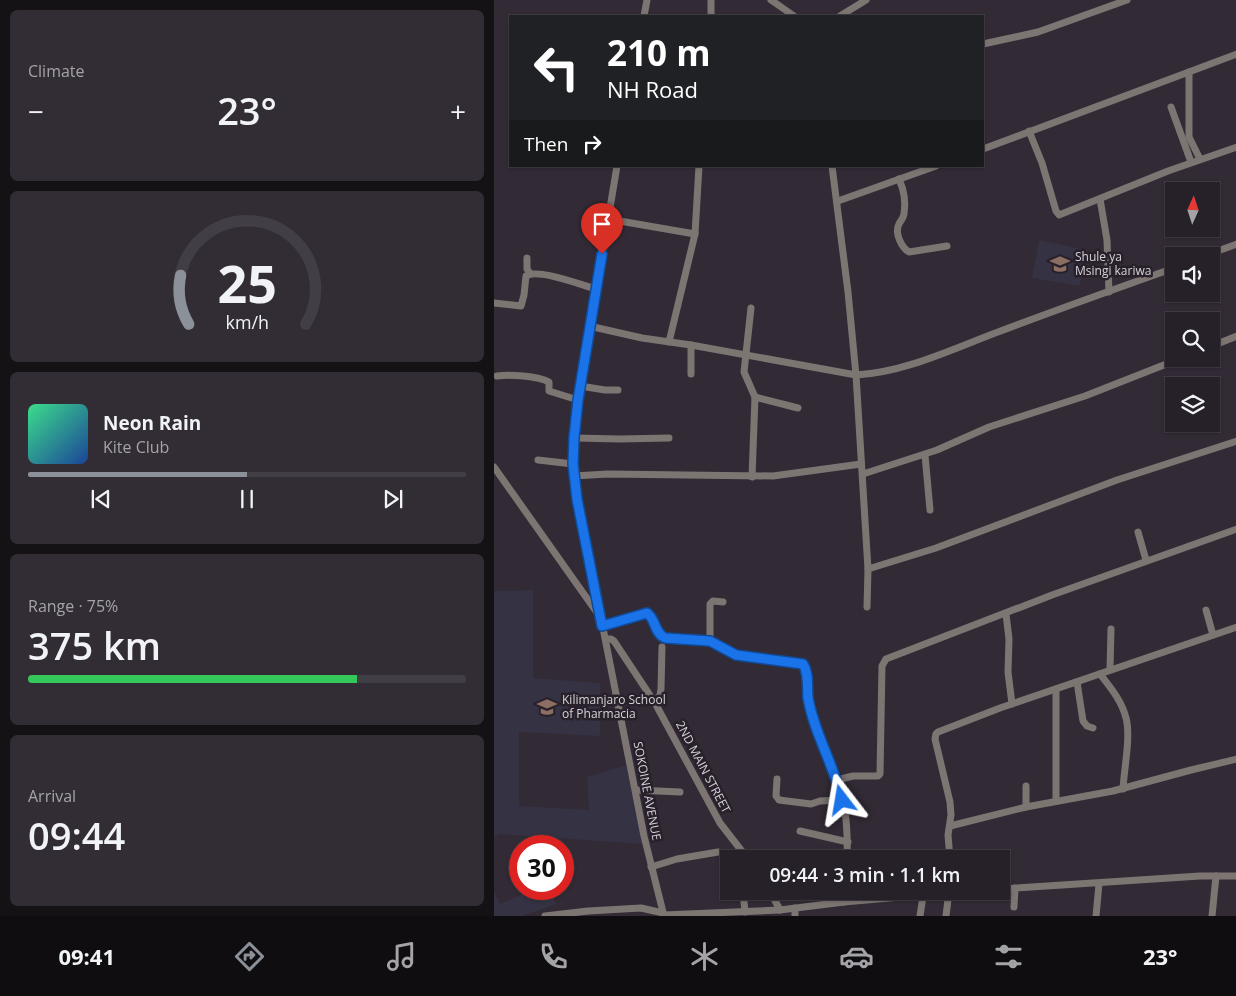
<!DOCTYPE html>
<html lang="en">
<head>
<meta charset="utf-8">
<style>
	:root { --surface:#262028; --page:#322d34; --text:#f1f3f6; --muted:#a4a3a8; --line:#423e45; --accent:#8c9099 }
	body { margin:0; font-family:"Open Sans",sans-serif; background:var(--page); color:var(--text); height:100vh; display:flex; flex-direction:column; font-size:19px; white-space:nowrap }
	* { box-sizing:border-box; margin:0 }
	p { font-size:16px; color:var(--muted) }
	.icon { flex:none; width:28px; height:28px; fill:none; stroke:currentColor; stroke-width:2; stroke-linecap:round; stroke-linejoin:round }
	.map { position:relative; flex:1; overflow:hidden }
	.drawer { display:flex; flex-direction:column; gap:10px; padding:10px; background:#151216; width:494px }
	.drawer>* { flex:none }
	.banner { position:absolute; left:15px; top:15px; width:475px; height:152px; border-radius:0px; box-shadow:0 1px 4px #0004,0 0 0 1px var(--line); background:#202124; color:#fff; overflow:hidden }
	.needle { width:32px; rotate:3deg }
	.buttons { position:absolute; left:671px; top:182px; display:grid; gap:10px }
	.buttons a { display:grid; place-items:center; width:55px; height:55px; border-radius:0px; background:var(--surface); box-shadow:0 1px 4px #0004,0 0 0 1px var(--line); font-size:25px }
	.speed { position:absolute; left:15px; top:835px; display:flex; gap:10px; font-size:25px; font-weight:700; text-align:center }
	.speed>* { display:grid; place-content:center; width:65px; height:65px; border-radius:50%; background:var(--surface); box-shadow:0 1px 4px #0004,0 0 0 1px var(--line); line-height:1 }
	.speed .limit { border:8px solid #d22; background:#fff; color:#111 }
	.pin { position:absolute; display:grid; place-items:center; width:42px; height:42px; color:#fff; margin:-51px -21px; border-radius:50% 50% 50% 0; rotate:-45deg; box-shadow:0 0 5px #0007 }
	.pin .icon { rotate:45deg }
	.me { position:absolute; width:55px; margin:-28px; rotate:346deg; stroke-linejoin:round; filter:drop-shadow(0 0 4px #0008) }
	.turn { display:flex; align-items:center; gap:18px; height:105px; padding:0 15px; font-size:22px }
	.turn .icon { width:65px; height:65px; stroke-width:2.5 }
	.turn b { display:block; font-size:35px; line-height:42px }
	.then { display:flex; align-items:center; height:48px; padding:0 15px; background:#0003; gap:10px; font-size:19px }
	.big { font-size:38px; font-weight:600; line-height:1.1 }
	.drawer .widget { flex:1; display:flex; flex-direction:column; justify-content:center; gap:8px; min-width:0; padding:0 18px; border-radius:8px; background:var(--page) }
	.drawer .dial { align-items:center; gap:0 }
	.dial svg { height:130px; overflow:visible; fill:none; stroke:var(--line); stroke-width:7; stroke-linecap:round; text-anchor:middle }
	.dial text { fill:var(--text); stroke:none }
	.song { display:flex; align-items:center; gap:15px }
	.cover { width:60px; height:60px; border-radius:8px; background:linear-gradient(135deg,hsl(150 70% 55%),hsl(220 70% 35%)) }
	.played { height:5px; border-radius:2px; background:linear-gradient(90deg,var(--accent) 50%,var(--line) 50%) }
	.keys { display:flex; justify-content:space-around; direction:ltr }
	.heat { display:flex; justify-content:space-between; align-items:center; font-size:28px; direction:ltr }
	.charge { height:8px; border-radius:4px; background:linear-gradient(90deg,#34c759 75%,var(--line) 0) }
	.trip { position:absolute; left:226px; top:850px; width:290px; height:50px; border-radius:0px; background:var(--surface); box-shadow:0 1px 4px #0004,0 0 0 1px var(--line); font-weight:600; line-height:50px; text-align:center }
	.tab-bar { display:flex; height:80px; justify-content:space-around; align-items:center; background:#0f0d10; color:var(--muted) }
	.tab-bar .icon { width:35px; height:35px }
	.tab-bar .current { color:var(--accent) }
	.tab-bar b { font-size:22px; color:var(--text) }
	main { display:flex; flex:1; min-height:0 }
	.map>svg:first-child { display:block }
	.education { fill:#353243 }
	.lines { fill:none; stroke-linecap:round; stroke-linejoin:round }
	.minor { stroke:#7c7572; stroke-width:7 }
	.route-casing { stroke:#114b97; stroke-width:12 }
	.route { stroke:#1a73e8; stroke-width:9 }
	.labels { text-anchor:middle; stroke-width:5; stroke-linejoin:round; paint-order:stroke }
	.poi-label { font-size:12px; fill:#d6d1d8; stroke:#28212b; text-anchor:start }
	.street-label { font-size:12px; fill:#d6d1d8; stroke:#28212b }
</style>
</head>
<body>
<main>
<section class="drawer">
<div class="widget"><p>Climate</p>
<div class="heat"><a>−</a><b class="big">23°</b><a>+</a></div>
</div>
<div class="widget dial"><svg viewBox="0 0 100 80">
<path d="M14 69A42 42 0 1 1 86 69"/>
<path d="M14 69A42 42 0 0 1 9 39" stroke="#8c9099"/>
<text x="50" y="56" font-size="32" font-weight="700">25</text>
<text x="50" y="72" font-size="11">km/h</text>
</svg></div>
<div class="widget">
<div class="song"><i class="cover"></i><div><b>Neon Rain</b><p>Kite Club</p></div></div>
<div class="played"></div>
<div class="keys"><svg class="icon" aria-label="previous" viewBox="0 0 24 24"><path d="M18 5L8 12l10 7zM5 5v14"/></svg><svg class="icon" aria-label="pause" viewBox="0 0 24 24"><path d="M8 5v14M16 5v14"/></svg><svg class="icon" aria-label="next" viewBox="0 0 24 24"><path d="M6 5l10 7-10 7zM19 5v14"/></svg></div>
</div>
<div class="widget"><p>Range · 75%</p><b class="big">375 km</b><div class="charge"></div></div>
<div class="widget"><p>Arrival</p><b class="big">09:44</b></div>
</section>
<div class="map">
<svg width="743" height="916" viewBox="0 0 743 916">
	<rect width="100%" height="100%" fill="#322a35"/>
	<!-- education -->
	<g class="education">
		<path d="M545,240L592,250L586,286L538,278Z"/>
		<path d="M39,590V678L106,683V736L25,732V806L95,810L93,777L132,765L149,844L5,834L0,838V591Z"/>
		<path d="M41,889H56L62,904L28,916H0V891L6,904Z"/>
	</g>
	<g class="lines">
		<!-- minor -->
		<g class="minor">
			<path d="M277,0L300,16"/>
			<path d="M150,16L153,0"/>
			<path d="M217,16V0"/>
			<path d="M346,16L372,0"/>
			<path d="M489,44L544,32L633,0"/>
			<path d="M695,72V137L706,159"/>
			<path d="M677,107L697,162"/>
			<path d="M535,131L548,163L562,211L565,215L674,171L743,147"/>
			<path d="M489,149L743,54"/>
			<path d="M123,166L84,400L80,438L79,476L150,836L170,916"/>
			<path d="M338,166L354,292L362,375C412,372 458,349 504,332C562,310 621,289 680,268"/>
			<path d="M405,179C410,190 412,202 410,214C409,219 407,220 405,224C400,233 408,248 415,252L453,246"/>
			<path d="M606,199L613,240L615,292"/>
			<path d="M344,201L442,166"/>
			<path d="M114,219L201,234"/>
			<path d="M710,256L743,244"/>
			<path d="M33,258V269L36,273"/>
			<path d="M0,303L27,306L30,295L32,276C44,268 87,285 102,289"/>
			<path d="M257,308L250,372L261,397L258,477"/>
			<path d="M95,326L148,338L197,345L362,375L374,569L373,607"/>
			<path d="M175,342L201,234L205,166"/>
			<path d="M197,345V374"/>
			<path d="M718,346L743,336"/>
			<path d="M3,376C15,374 44,376 55,382V391L84,400"/>
			<path d="M86,386L111,390H124"/>
			<path d="M261,397L304,408"/>
			<path d="M80,438L126,439L175,438"/>
			<path d="M431,455L436,510"/>
			<path d="M44,460L79,464"/>
			<path d="M0,467L104,614"/>
			<path d="M369,474L443,450L495,427L591,396L685,359"/>
			<path d="M79,476L114,474L279,476L367,464"/>
			<path d="M644,532L652,560"/>
			<path d="M374,569L442,548L623,480L743,441"/>
			<path d="M712,610L719,635"/>
			<path d="M512,614L515,639L514,672L518,704"/>
			<path d="M109,626L153,613C162,619 160,633 171,638L216,641L242,655L309,664C316,675 312,690 315,702C322,728 334,753 343,779C352,803 354,833 353,859"/>
			<path d="M112,639H117L120,641L161,703L226,823L254,859"/>
			<path d="M216,641V604L219,601L229,602"/>
			<path d="M616,669L617,629"/>
			<path d="M606,674C616,687 628,701 632,718C637,736 630,769 629,789"/>
			<path d="M583,682L589,721L593,726L599,728"/>
			<path d="M161,703L166,695L167,689L168,647"/>
			<path d="M283,779L282,796L285,800L317,804L326,801L348,800"/>
			<path d="M343,780L359,776H384L386,774L388,666L392,659L558,595L743,529"/>
			<path d="M532,786V807"/>
			<path d="M142,790L186,792"/>
			<path d="M562,801V689"/>
			<path d="M456,826L532,807L619,791L697,770L743,759"/>
			<path d="M306,831L354,842"/>
			<path d="M456,859L454,835L457,815L456,802L441,739L442,734L444,732L506,708L743,627"/>
			<path d="M157,867L183,859L224,852"/>
			<path d="M508,889L706,876H743"/>
			<path d="M249,891L251,912"/>
			<path d="M276,891L286,910"/>
			<path d="M350,902L351,891"/>
			<path d="M520,907L521,888"/>
			<path d="M301,908V916"/>
			<path d="M170,915L286,910L350,902L475,891"/>
			<path d="M51,916L94,911L147,908L169,913"/>
			<path d="M426,916L429,896"/>
			<path d="M452,916L455,891"/>
			<path d="M602,916L605,884"/>
			<path d="M718,916L722,876"/>
		</g>
	</g>
	<g class="lines">
		<defs>
			<path id="route" d="M108,254L84,400L80,438L79,464L83,499L108,626L153,613C162,619 160,633 171,638L216,641L242,655L309,664C315,673 313,688 314,698C320,733 340,765 348,800"/>
		</defs>
		<!-- route casing -->
		<use href="#route" class="route-casing"/>
		<!-- route -->
		<use href="#route" class="route"/>
	</g>
	<!-- icons -->
	<defs>
		<symbol id="school-bare" viewBox="-9 -9 18 18"><path d="M0-5L7-2L0 1L-7-2ZM-4 1L0 2.5L4 1V4Q0 6-4 4Z" fill="#8d6e63" stroke="#28212b" stroke-width="2.5" paint-order="stroke"/></symbol>
	</defs>
	<g fill-rule="evenodd">
		<use href="#school-bare" x="552" y="250" width="28" height="28"/>
		<use href="#school-bare" x="39" y="693" width="28" height="28"/>
	</g>
	<g class="labels">
		<!-- poi labels -->
		<g class="poi-label">
			<text x="581" y="261">Shule ya<tspan x="581" dy="14">Msingi kariwa</tspan></text>
			<text x="68" y="704">Kilimanjaro School<tspan x="68" dy="14">of Pharmacia</tspan></text>
		</g>
		<!-- street labels -->
		<g class="street-label">
			<text transform="translate(209 767) rotate(62)" y="4">2ND MAIN STREET</text>
			<text transform="translate(153 791) rotate(79)" y="4">SOKOINE AVENUE</text>
		</g>
	</g>
</svg>
<div class="buttons">
<a><svg class="needle" viewBox="-14 -14 28 28"><path d="M0-13l5 13h-10z" fill="#e53935"/><path d="M0 13l5-13h-10z" fill="#a4a3a8"/></svg></a>
<a><svg class="icon" aria-label="sound" viewBox="0 0 24 24"><path d="M4 9h4l5-4v14l-5-4H4zM17 9q2 3 0 6"/></svg></a>
<a><svg class="icon" aria-label="search" viewBox="0 0 24 24"><circle cx="10" cy="10" r="6"/><path d="M15 15l6 6"/></svg></a>
<a><svg class="icon" aria-label="layers" viewBox="0 0 24 24"><path d="M12 4l9 5-9 5-9-5zM3 14l9 5 9-5"/></svg></a>
</div>
<div class="speed"><div class="limit">30</div></div>
<div class="pin" style="left:108px;top:254px;background:#d93025"><svg class="icon" aria-label="arrive" viewBox="0 0 24 24"><path d="M6 21V4h12l-3 4 3 4H6"/></svg></div>
<svg class="me" style="left:348px;top:800px" viewBox="-20 -20 40 40"><path d="M0-17L14 15 0 8-14 15z" fill="#1a73e8" stroke="#fff" stroke-width="4"/></svg>
<div class="trip">09:44 · 3 min · 1.1 km</div>
<div class="banner">
<div class="turn"><svg class="icon" aria-label="left" viewBox="0 0 24 24"><path d="M17 20v-9H6M10 6l-5 5 5 5"/></svg><div><b>210 m</b>NH Road</div></div>
<div class="then">Then<svg class="icon" aria-label="right" viewBox="0 0 24 24"><path d="M7 20v-9h11M14 6l5 5-5 5"/></svg></div>
</div>
</div>
</main>
<nav class="tab-bar">
<b>09:41</b>
<svg class="icon current" aria-label="directions" viewBox="0 0 24 24"><path d="M12 3l9 9-9 9-9-9zM9 14v-3h6M13 9l2 2-2 2"/></svg>
<svg class="icon" aria-label="music" viewBox="0 0 24 24"><path d="M9 18V5l10-2v13"/><circle cx="6" cy="18" r="3"/><circle cx="16" cy="16" r="3"/></svg>
<svg class="icon" aria-label="phone" viewBox="0 0 24 24"><path d="M5 4h4l2 5-3 2q2 4 5 5l2-3 5 2v4C11 20 4 13 5 4z"/></svg>
<svg class="icon" aria-label="climate" viewBox="0 0 24 24"><path d="M12 3v18M4 7l16 10M4 17L20 7"/></svg>
<svg class="icon" aria-label="car" viewBox="0 0 24 24"><path d="M5 17H2v-5l4-1 3-4h7l3 4 3 1v5h-3M9 17h6M6 11h13"/><circle cx="7" cy="17" r="2"/><circle cx="17" cy="17" r="2"/></svg>
<svg class="icon" aria-label="filters" viewBox="0 0 24 24"><path d="M4 7h16M4 17h16"/><circle cx="9" cy="7" r="2"/><circle cx="15" cy="17" r="2"/></svg>
<b>23°</b>
</nav>
</body>
</html>
